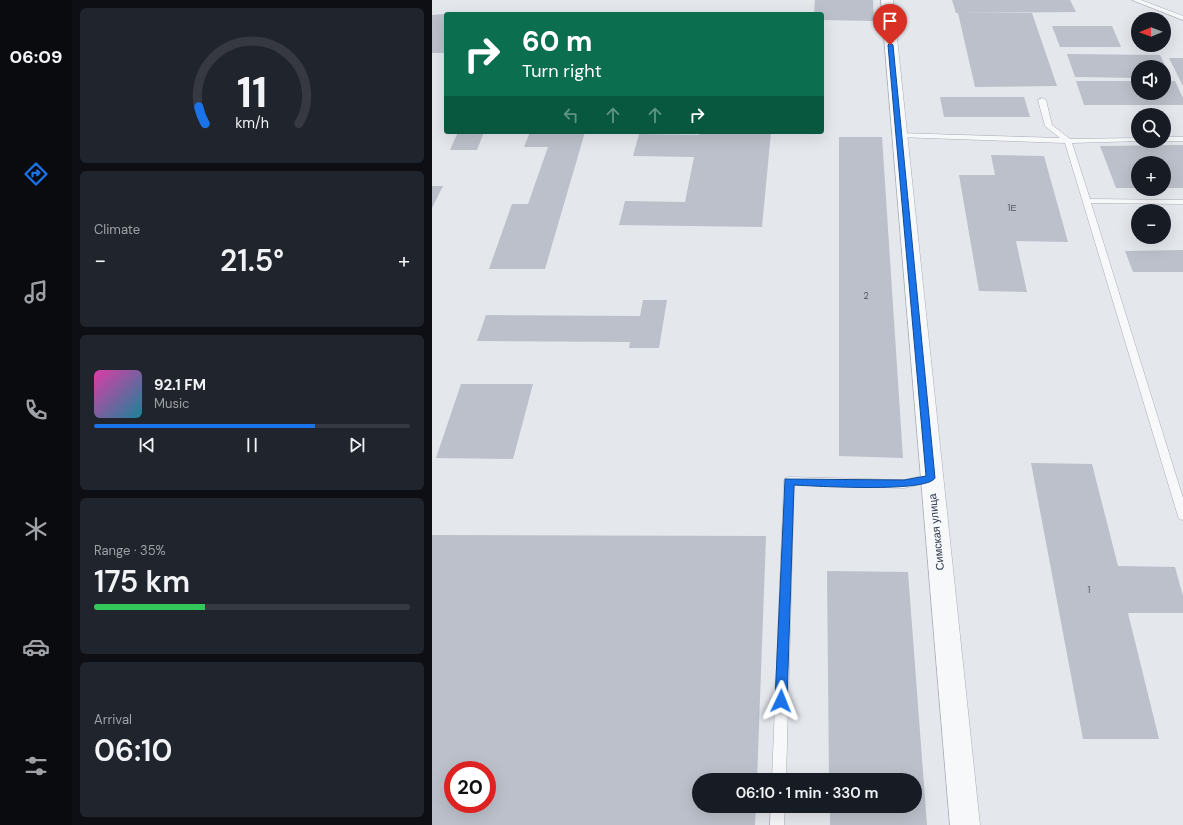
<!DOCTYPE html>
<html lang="en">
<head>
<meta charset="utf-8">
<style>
	:root { --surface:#171b24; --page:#20242c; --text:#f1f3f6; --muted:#9ea1a6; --line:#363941; --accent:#1a73e8 }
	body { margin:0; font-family:"DM Sans",sans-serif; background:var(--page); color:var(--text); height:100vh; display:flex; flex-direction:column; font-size:15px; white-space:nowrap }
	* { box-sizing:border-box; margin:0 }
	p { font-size:13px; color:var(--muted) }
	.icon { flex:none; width:22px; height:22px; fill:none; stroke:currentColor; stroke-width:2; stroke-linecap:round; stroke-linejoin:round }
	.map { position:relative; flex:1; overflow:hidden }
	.side { display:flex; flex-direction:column; gap:8px; padding:8px; background:#0d0f14; width:360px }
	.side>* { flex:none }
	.guide { position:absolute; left:12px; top:12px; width:380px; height:122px; border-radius:4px; box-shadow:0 4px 16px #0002; background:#0b6e4f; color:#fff; overflow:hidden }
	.needle { width:26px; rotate:269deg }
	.buttons { position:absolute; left:699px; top:12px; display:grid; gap:8px }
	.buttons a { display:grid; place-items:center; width:40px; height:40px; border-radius:50%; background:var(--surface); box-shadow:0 4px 16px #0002; font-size:20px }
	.speed { position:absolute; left:12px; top:761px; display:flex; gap:8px; font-size:20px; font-weight:700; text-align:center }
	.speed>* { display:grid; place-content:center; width:52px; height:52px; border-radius:50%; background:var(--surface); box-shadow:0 4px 16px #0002; line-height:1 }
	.speed .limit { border:6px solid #d22; background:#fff; color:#111 }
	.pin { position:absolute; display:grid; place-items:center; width:34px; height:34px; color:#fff; margin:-41px -17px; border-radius:50% 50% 50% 0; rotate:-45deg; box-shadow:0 0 4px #0007 }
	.pin .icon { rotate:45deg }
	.me { position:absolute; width:44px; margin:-22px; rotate:2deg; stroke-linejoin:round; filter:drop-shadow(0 0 3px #0008) }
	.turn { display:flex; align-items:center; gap:14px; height:84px; padding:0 12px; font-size:18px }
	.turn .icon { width:52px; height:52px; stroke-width:2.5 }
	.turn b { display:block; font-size:28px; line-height:34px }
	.lanes { display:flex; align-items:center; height:38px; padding:0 12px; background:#0003; justify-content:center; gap:20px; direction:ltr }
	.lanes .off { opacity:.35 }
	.big { font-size:30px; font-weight:600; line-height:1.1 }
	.side .tile { flex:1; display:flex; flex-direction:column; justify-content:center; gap:6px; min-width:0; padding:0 14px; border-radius:6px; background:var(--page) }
	.side .dial { align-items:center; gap:0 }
	.dial svg { height:104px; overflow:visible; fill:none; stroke:var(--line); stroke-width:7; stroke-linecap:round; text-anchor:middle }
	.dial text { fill:var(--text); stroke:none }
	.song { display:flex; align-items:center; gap:12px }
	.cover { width:48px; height:48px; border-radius:6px; background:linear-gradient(135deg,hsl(320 70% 55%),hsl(190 70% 35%)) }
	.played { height:4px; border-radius:2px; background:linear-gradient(90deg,var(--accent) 70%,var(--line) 70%) }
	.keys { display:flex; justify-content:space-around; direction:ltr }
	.heat { display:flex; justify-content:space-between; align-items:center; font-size:22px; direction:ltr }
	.charge { height:6px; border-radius:3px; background:linear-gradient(90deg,#34c759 35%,var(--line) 0) }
	.trip { position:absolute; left:260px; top:773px; width:230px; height:40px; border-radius:20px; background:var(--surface); box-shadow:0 4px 16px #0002; font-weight:600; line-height:40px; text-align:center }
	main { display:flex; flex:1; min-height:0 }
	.tab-bar { display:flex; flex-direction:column; width:72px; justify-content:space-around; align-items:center; background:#090b0e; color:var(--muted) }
	.tab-bar .icon { width:28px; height:28px }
	.tab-bar .active { color:var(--accent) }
	.tab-bar b { font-size:18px; color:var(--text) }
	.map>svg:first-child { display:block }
	.building { fill:#bbc0ca; fill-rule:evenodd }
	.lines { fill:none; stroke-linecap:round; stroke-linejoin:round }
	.service-casing { stroke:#a9aeb7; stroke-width:1 }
	.minor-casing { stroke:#a9aeb7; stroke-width:1 }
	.service { fill:#f7f8fa; fill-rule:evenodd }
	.minor { fill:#f7f8fa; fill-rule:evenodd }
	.route { fill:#1a73e8; stroke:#114b97 }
	.labels { text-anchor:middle; stroke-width:3; stroke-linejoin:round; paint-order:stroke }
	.number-label { font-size:9px; fill:#4f5766 }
	.street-label { font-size:11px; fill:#2b3445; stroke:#f4f6f9 }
</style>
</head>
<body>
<main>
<nav class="tab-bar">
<b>06:09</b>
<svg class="icon active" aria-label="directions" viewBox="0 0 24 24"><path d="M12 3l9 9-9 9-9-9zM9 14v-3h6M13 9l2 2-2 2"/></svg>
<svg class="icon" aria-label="music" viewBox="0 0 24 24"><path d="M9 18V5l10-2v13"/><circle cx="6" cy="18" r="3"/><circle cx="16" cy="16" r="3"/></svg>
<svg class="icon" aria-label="phone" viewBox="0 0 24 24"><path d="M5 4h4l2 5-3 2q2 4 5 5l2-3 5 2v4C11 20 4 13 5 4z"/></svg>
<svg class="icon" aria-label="climate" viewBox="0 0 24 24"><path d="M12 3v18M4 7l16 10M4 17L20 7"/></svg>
<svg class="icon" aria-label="car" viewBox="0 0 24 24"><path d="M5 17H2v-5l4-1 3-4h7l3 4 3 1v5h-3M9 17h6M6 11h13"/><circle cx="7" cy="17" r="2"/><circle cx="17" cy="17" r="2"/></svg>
<svg class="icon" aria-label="filters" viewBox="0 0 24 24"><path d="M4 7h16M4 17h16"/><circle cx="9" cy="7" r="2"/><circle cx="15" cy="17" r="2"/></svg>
</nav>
<section class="side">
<div class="tile dial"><svg viewBox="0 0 100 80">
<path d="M14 69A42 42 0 1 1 86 69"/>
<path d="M14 69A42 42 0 0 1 9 56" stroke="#1a73e8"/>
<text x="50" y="56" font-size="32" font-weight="700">11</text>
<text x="50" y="72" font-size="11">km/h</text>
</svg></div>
<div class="tile"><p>Climate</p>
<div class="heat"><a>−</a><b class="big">21.5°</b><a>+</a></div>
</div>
<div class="tile">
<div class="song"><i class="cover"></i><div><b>92.1 FM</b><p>Music</p></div></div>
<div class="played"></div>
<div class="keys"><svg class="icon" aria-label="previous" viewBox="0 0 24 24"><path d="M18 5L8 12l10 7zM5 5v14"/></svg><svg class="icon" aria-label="pause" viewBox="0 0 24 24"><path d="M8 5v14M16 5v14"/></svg><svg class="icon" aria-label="next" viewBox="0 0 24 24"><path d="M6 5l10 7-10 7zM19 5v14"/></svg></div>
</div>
<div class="tile"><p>Range · 35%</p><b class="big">175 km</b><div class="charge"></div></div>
<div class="tile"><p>Arrival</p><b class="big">06:10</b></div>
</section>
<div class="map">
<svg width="751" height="825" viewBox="0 0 751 825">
	<rect width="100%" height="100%" fill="#e4e7ec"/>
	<!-- building -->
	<g class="building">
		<path d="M383,0H441L442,21L390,20V14H382Z"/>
		<path d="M520,0H638L644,12L524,13Z"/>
		<path d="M526,13H600L625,86L543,87Z"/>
		<path d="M14,14V53H0V15Z"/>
		<path d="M620,26H680L689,47H628Z"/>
		<path d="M635,54L728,55L739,78H732V67H706V78L643,77Z"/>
		<path d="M737,58H751V86Z"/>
		<path d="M644,81H706V93H732V81H743L751,98V105H652Z"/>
		<path d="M508,97H592L598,117H512Z"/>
		<path d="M26,132H52L45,150H18Z"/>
		<path d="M98,132H153L113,269H57L80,204H96L116,147H92Z"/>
		<path d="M267,132H339L330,227L187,225L193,201L253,202L262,157L201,156L207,134L267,135Z"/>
		<path d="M407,137H450L471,458L407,456Z"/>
		<path d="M751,145V188H732V163H706V188H684L668,146Z"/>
		<path d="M559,155L612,156L636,242L584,241L595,292L547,291L527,175H563Z"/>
		<path d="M0,186H11L0,208Z"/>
		<path d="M751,250V272H701L693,251Z"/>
		<path d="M211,300H235L227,348H197L198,342L45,341L54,315L208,316Z"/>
		<path d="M29,384H101L81,459L4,458Z"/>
		<path d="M599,463L660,464L686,566L743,567L751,596V613H696L727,739H651Z"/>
		<path d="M0,535L334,536L325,780H267V806H324L323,825H0ZM21,770H55V804H21Z"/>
		<path d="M395,571L476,572L495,825H398V806H483V780H397Z"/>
	</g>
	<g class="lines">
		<defs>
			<g id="service">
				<path d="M700,0H709L751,16V20Z"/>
				<path d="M610,98L614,100L620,125L638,139L706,138V141H709L640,143L658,199L751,200V204L659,203L751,498V520L747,519L746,516L633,143L466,137L462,135L466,133L628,138L613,126L606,100Z"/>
				<rect x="732" y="137" width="19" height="4"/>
				<path d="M499,474L503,475L504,478L503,481L472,488L362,485L354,780H340L352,481L353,478L357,477L472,480Z"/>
				<path d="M339,806H353L352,825H338Z"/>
			</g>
			<path id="minor" d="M449,0H461L548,825H518Z"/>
		</defs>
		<!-- service casing -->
		<use href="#service" class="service-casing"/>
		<!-- minor casing -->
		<use href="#minor" class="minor-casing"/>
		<!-- service -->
		<use href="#service" class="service"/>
		<!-- minor -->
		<use href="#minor" class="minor"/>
	</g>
	<!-- route -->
	<path class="route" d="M458,43L461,45L503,478C495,493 382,486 362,485L355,701L353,705L349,707L345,705L343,701L353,479L472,480L494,476L456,45Z"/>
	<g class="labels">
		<!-- number labels -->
		<g class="number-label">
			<text x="580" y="211">1Е</text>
			<text x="434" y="299">2</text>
			<text x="657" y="593">1</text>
		</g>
		<!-- street labels -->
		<g class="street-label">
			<text transform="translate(504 532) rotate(-96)" y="4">Симская улица</text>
		</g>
	</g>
</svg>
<div class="buttons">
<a><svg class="needle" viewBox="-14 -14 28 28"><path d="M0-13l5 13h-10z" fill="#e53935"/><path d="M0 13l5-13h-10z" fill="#9ea1a6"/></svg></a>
<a><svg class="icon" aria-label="sound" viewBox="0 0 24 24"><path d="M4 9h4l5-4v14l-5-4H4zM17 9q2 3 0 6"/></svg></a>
<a><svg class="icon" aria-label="search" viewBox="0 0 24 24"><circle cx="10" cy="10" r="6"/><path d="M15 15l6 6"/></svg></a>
<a>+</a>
<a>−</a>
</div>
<div class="speed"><div class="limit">20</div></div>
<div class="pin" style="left:458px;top:45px;background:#d93025"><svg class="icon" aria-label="arrive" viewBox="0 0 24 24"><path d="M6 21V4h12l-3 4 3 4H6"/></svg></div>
<svg class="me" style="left:349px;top:701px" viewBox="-20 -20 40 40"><path d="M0-17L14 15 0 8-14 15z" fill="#1a73e8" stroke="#fff" stroke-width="4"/></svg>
<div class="trip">06:10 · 1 min · 330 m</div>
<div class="guide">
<div class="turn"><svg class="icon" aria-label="right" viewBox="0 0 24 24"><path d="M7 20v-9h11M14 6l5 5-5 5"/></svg><div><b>60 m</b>Turn right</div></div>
<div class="lanes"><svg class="icon off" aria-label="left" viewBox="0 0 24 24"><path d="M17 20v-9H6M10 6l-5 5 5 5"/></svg><svg class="icon off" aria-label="ahead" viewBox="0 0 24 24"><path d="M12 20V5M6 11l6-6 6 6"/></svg><svg class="icon off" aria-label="ahead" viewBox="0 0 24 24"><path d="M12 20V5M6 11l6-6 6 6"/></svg><svg class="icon" aria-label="right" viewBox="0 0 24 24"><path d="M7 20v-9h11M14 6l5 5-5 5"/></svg></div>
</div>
</div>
</main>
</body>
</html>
